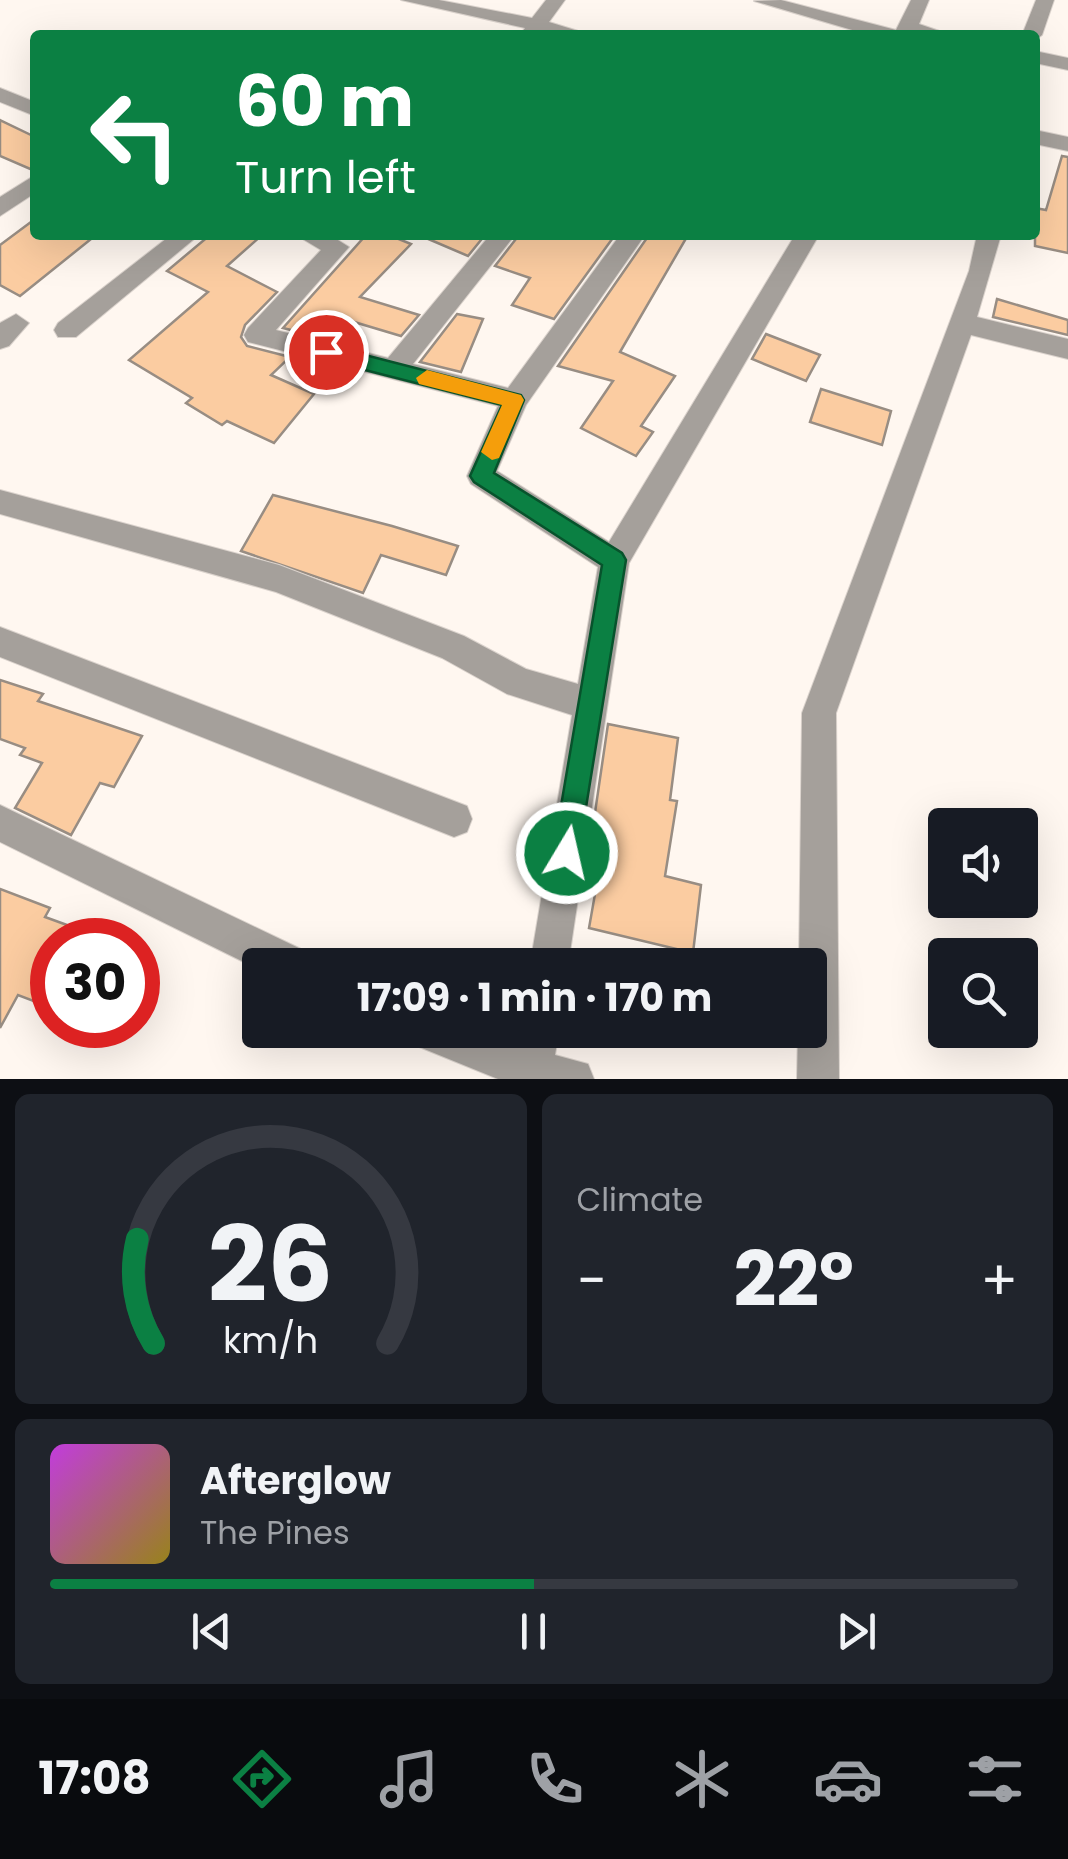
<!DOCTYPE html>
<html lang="en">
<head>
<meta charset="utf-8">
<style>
	:root { --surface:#171b24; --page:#20242c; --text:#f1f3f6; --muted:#9ea1a6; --line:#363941; --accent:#0b8043 }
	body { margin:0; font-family:Poppins,sans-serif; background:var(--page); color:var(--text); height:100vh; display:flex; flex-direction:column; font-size:38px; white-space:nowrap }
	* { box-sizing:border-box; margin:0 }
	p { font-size:32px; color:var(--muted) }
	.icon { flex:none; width:55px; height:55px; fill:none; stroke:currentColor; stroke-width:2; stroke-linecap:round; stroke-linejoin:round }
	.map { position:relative; height:1079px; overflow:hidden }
	.drawer { display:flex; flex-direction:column; gap:15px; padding:15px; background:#0d0f14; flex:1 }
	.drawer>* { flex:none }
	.banner { position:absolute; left:30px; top:30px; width:1010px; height:210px; border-radius:10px; box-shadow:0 10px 40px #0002; background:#0b8043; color:#fff; overflow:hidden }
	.fabs { position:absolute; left:928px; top:808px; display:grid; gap:20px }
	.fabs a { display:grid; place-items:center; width:110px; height:110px; border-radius:10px; background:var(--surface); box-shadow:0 10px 40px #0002; font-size:50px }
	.speed { position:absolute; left:30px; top:918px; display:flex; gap:20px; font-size:50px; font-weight:700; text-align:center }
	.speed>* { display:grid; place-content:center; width:130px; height:130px; border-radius:50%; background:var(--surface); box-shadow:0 10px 40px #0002; line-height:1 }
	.speed .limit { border:15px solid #d22; background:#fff; color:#111 }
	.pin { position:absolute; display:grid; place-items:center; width:85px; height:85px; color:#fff; margin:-42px; border:5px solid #fff; border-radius:50%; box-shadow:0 2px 10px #0007 }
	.me { position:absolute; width:110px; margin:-55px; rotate:9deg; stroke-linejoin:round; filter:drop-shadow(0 0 8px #0008) }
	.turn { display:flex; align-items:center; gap:35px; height:210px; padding:0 40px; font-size:45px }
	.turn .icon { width:130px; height:130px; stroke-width:2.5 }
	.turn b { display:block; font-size:70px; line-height:85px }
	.big { font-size:75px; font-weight:700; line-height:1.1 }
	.drawer .tile { flex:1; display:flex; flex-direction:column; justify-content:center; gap:15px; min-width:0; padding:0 35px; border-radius:15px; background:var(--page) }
	.drawer .dial { align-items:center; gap:0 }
	.dial svg { height:260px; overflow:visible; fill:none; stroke:var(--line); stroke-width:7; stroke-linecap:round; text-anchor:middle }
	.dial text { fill:var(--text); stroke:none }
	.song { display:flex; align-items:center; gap:30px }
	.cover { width:120px; height:120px; border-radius:15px; background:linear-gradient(135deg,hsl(290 70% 55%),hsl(50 70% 35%)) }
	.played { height:10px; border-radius:5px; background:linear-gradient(90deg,var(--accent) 50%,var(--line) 50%) }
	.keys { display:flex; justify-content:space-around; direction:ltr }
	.heat { display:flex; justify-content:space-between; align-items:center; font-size:55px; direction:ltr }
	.drawer .tiles { flex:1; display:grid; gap:15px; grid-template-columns:1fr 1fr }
	.tile:last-child { grid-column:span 2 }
	.trip { position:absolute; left:242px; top:948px; width:585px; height:100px; border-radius:10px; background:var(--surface); box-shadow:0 10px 40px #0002; font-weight:700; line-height:100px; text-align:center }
	.menu { display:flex; height:160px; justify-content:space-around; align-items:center; background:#090b0e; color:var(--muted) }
	.menu .icon { width:70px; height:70px }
	.menu .current { color:var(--accent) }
	.menu b { font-size:45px; color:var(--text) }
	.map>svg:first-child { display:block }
	.building { fill:#fbcca1; stroke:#988d83; stroke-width:2.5 }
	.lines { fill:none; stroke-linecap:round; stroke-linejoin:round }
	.minor-casing { stroke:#dbd3cd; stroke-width:2 }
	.minor { fill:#a5a09b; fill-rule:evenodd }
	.route { fill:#0b8043; stroke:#07532c; stroke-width:2.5 }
	.slow { fill:#f59e0b }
</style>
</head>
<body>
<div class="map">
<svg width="1068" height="1079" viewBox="0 0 1068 1079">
	<rect width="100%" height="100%" fill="#fff7f0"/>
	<!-- building -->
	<g class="building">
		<path d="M0,120L35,137V171L0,156Z"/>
		<path d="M1062,156L1068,157V253L1035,246V208L1046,210Z"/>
		<path d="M35,219V235H96L20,296L0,285V245Z"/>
		<path d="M210,235H262L227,266L277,292L245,325L241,337L247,346L290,357L271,375L314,394L274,443L227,421L222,425L186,403L192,398L129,360L208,292L167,271Z"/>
		<path d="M366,235H389L411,244L360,297L419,315L401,336L334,316L315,336L283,328Z"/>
		<path d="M419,235H485L468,256Z"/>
		<path d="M519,235H615L554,319L512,305L530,278L495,266Z"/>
		<path d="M649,235H688L620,352L675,376L641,426L653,432L636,456L581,428L613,381L558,366Z"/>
		<path d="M997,299L1068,320V335L993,317Z"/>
		<path d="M457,314L483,319L461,372L420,362Z"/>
		<path d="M766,334L820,355L806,381L752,359Z"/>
		<path d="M821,389L891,411L882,445L810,422Z"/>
		<path d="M273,495L392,526L458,546L446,575L381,555L363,593L241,551Z"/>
		<path d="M0,680L43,694L38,701L142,736L114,787L100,783L71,835L15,808L42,763L20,755L25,748L0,739Z"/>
		<path d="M608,724L678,738L670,800L677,801L665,876L701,885L693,953L589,928L604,843L591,840Z"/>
		<path d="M0,889L50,908L45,917L100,937L52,940V1008L18,995L0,1028Z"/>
	</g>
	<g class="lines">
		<defs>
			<g id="minor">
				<path d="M401,0H439L532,18L546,0H565L549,22L591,35H520L525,28Z"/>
				<path d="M781,0L896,30L911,0H929L919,24L951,35H869L754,1Z"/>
				<path d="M1036,0H1054L1042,35L1035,40V35H1022Z"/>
				<path d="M1035,51L1068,58V70L1035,63Z"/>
				<path d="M0,88L35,102V116L0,102Z"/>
				<path d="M1035,130L1068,137V151L1035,144Z"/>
				<path d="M35,175V193L0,216V197Z"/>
				<path d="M171,235H199L76,337H58L54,330L58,323Z"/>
				<path d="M296,235H330L349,247L276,330L388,358L490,235H515L413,364L508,388L620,235H645L526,405L497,471L609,542L795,235H819L629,563L568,965H530L572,715L507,694L442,658L276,592L0,514V490L279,565L464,636L526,669L578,684L598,567L471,484L467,476L498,406L248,342L244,335L248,328L321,250Z"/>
				<path d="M977,235H1001L977,317L1068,339V359L971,335L836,713L839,1079H797L798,1030H810V965H799L802,713L969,271Z"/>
				<path d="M16,314L29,323L9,346L0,349V323Z"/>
				<path d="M0,627L467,806L472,819L467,832L454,837L0,657Z"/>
				<path d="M0,805L305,951L310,965H260V970L0,842Z"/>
				<path d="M406,1030H477L516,1045L519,1030H559L555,1055L588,1064L594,1079H498L412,1044Z"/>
			</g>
		</defs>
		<!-- minor casing -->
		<use href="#minor" class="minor-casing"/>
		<!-- minor -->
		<use href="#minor" class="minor"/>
	</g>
	<!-- route -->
	<path class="route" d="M326,345L521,395L524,400L494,473L622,553L626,560L577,863L567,867L557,863L553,853L602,565L474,482L470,476L502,405L318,358V347Z"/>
	<!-- slow -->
	<path class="slow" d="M427,370L521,395L524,400L499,458L492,460L481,452L502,405L419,384L416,378Z"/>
</svg>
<div class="fabs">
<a><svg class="icon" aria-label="sound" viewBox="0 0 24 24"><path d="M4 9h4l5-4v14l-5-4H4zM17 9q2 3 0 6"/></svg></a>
<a><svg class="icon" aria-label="search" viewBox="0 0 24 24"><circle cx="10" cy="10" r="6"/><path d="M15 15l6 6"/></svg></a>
</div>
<div class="speed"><div class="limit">30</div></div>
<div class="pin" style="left:326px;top:352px;background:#d93025"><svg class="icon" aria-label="arrive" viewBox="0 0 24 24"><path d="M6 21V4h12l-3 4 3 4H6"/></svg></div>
<svg class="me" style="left:567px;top:853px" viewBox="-20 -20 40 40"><circle r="17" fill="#0b8043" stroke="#fff" stroke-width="3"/><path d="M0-11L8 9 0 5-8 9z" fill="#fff"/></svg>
<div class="trip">17:09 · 1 min · 170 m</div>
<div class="banner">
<div class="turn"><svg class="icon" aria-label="left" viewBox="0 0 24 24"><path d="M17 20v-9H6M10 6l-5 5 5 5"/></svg><div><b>60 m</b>Turn left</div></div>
</div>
</div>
<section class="drawer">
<div class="tiles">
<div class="tile dial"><svg viewBox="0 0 100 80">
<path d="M14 69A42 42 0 1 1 86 69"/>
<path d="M14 69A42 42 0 0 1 9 37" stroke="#0b8043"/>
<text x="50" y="56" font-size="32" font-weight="700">26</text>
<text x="50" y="72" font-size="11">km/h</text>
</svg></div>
<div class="tile"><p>Climate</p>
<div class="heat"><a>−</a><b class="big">22°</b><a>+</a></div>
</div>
<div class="tile">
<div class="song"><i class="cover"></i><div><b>Afterglow</b><p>The Pines</p></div></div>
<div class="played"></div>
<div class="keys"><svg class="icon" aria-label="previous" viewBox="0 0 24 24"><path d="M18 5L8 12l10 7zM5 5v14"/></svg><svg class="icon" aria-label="pause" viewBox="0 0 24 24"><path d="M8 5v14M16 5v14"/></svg><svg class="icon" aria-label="next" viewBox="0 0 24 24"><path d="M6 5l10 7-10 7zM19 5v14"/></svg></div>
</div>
</div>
</section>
<nav class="menu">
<b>17:08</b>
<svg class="icon current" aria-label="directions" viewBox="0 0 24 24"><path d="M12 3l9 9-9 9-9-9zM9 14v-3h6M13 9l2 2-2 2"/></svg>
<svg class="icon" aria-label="music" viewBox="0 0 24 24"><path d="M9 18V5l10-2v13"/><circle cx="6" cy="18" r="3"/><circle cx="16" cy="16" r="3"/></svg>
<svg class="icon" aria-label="phone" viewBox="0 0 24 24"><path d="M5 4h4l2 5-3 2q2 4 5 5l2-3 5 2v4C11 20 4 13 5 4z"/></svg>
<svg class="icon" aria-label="climate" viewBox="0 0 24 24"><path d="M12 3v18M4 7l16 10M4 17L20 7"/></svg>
<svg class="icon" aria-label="car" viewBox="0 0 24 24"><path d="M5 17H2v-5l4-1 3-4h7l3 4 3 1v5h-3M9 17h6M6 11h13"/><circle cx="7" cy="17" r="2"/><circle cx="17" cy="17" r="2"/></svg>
<svg class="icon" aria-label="filters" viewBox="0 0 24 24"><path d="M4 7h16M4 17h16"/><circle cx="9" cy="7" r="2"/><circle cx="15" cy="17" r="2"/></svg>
</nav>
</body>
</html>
